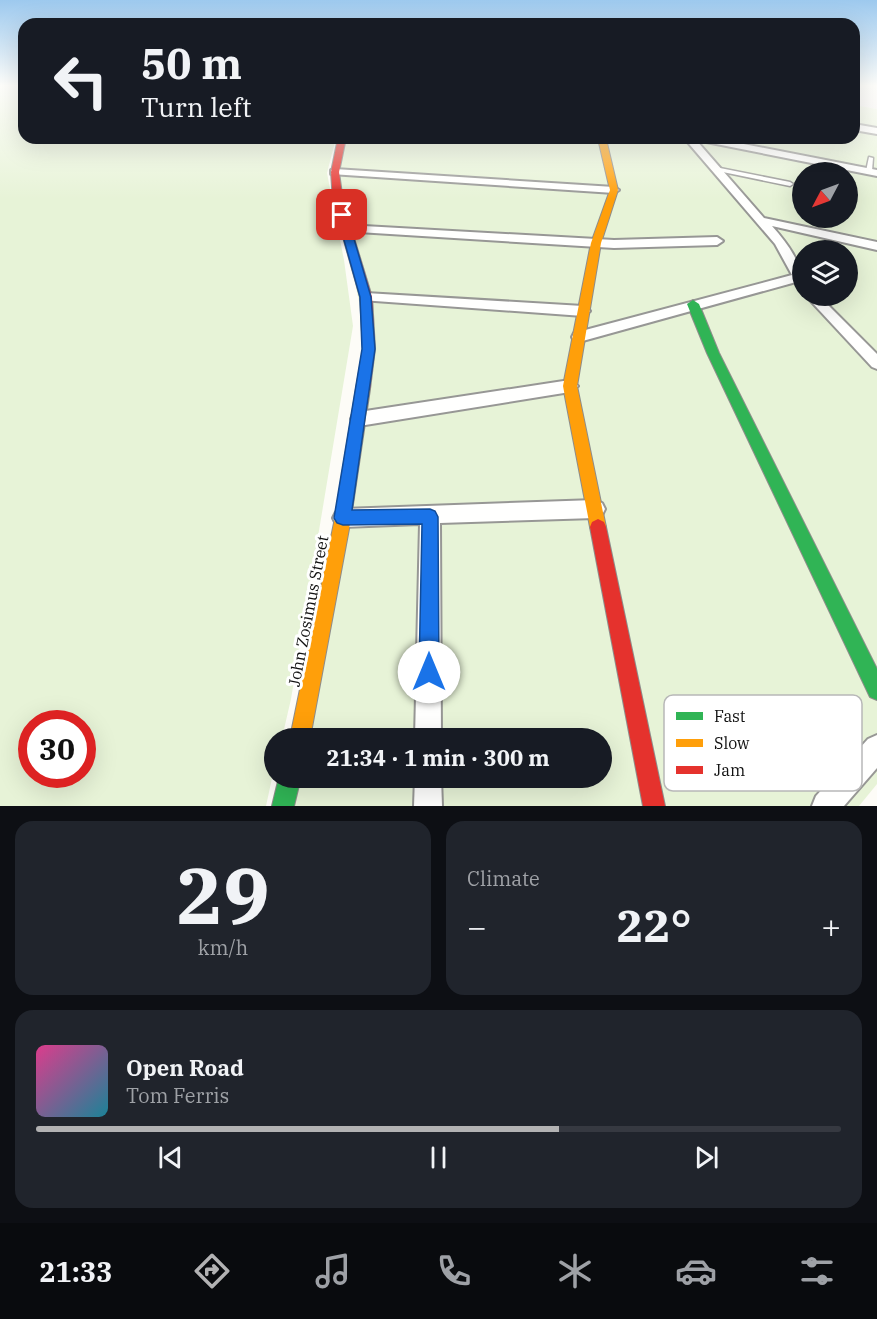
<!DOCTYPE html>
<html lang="en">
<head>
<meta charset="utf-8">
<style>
	:root { --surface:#171b24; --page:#20242c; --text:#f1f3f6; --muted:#9ea1a6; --line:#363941; --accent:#b2b2b3 }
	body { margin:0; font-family:"IBM Plex Serif",serif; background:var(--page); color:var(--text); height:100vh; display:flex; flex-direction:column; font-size:22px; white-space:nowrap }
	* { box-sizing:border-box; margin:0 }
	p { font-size:20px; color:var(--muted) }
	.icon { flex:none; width:33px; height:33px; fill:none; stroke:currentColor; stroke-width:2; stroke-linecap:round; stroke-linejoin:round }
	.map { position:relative; height:806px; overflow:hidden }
	.drawer { display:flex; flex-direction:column; gap:15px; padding:15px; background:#0d0f14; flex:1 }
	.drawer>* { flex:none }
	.hud { position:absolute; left:18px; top:18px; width:842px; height:126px; border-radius:18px; box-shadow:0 6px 24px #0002; background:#171b24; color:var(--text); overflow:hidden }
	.needle { width:39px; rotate:229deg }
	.fabs { position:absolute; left:792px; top:162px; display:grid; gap:12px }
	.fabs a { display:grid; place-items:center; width:66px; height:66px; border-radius:50%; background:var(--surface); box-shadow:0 6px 24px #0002; font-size:30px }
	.speed { position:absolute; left:18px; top:710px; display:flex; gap:12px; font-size:30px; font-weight:700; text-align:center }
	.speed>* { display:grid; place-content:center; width:78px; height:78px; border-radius:50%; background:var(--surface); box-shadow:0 6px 24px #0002; line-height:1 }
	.speed .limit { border:9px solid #d22; background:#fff; color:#111 }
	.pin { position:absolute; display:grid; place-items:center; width:51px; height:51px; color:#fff; margin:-26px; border-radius:12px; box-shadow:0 3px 9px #0006 }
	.me { position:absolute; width:66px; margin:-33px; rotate:0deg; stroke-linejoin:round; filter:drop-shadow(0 0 4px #0008) }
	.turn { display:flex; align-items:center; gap:21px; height:126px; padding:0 24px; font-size:27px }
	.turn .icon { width:78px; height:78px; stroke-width:2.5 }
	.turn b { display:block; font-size:42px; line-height:51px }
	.big { font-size:45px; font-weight:700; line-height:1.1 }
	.drawer .widget { flex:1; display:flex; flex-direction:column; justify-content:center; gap:9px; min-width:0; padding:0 21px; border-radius:18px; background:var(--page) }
	.drawer .dial { align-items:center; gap:0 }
	.dial b { font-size:78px; line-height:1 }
	.song { display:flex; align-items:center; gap:18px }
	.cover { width:72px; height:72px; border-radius:9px; background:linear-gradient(135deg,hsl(330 70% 55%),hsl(190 70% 35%)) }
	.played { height:6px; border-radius:3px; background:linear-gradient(90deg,var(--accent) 65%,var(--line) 65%) }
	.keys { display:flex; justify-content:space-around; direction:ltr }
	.heat { display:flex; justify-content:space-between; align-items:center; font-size:33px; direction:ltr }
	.drawer .tiles { flex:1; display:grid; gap:15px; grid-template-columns:1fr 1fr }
	.widget:last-child { grid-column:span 2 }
	.trip { position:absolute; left:264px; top:728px; width:348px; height:60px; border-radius:30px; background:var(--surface); box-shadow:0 6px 24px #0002; font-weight:700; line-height:60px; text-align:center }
	.dock { display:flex; height:96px; justify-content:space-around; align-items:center; background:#090b0e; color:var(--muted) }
	.dock .icon { width:42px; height:42px }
	.dock .active { color:var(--accent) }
	.dock b { font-size:27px; color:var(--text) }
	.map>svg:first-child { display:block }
	.industrial { fill:#f5f0f3 }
	.green { fill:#e7f3d7; fill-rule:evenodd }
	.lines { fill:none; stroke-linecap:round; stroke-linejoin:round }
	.lane-casing { stroke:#979795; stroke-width:3 }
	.street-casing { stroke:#979795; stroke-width:4 }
	.fast-casing { stroke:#8e8d8b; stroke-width:2 }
	.slow-casing { stroke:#8e8d8b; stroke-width:2 }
	.jam-casing { stroke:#8e8d8b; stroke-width:2 }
	.lane { fill:#fffffe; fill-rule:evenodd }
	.street { fill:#fffffe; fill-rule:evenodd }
	.fast { fill:#30b455; fill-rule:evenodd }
	.slow { fill:#ff9f0a; fill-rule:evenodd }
	.jam { fill:#e5322d; fill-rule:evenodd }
	.route { fill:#1a73e8; stroke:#114b97; stroke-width:1.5 }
	.labels { text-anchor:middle; stroke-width:6; stroke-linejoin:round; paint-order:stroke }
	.street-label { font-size:16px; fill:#111; stroke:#fff }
	.key { fill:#fff; stroke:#b8b8b8; stroke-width:1.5 }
	.key-label { font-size:16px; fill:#111 }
</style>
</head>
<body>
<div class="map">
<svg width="877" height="806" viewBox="0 0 877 806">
	<rect width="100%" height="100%" fill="#fdfcf7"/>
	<!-- industrial -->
	<path class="industrial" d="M854,86H874L877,89V109L854,105Z"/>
	<!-- green -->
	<g class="green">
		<path d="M0,86H24V138H336L327,173L344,260L353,326L291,699L282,738H274V769L266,806H0ZM32,723H82V774H32Z"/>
		<path d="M854,105L877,109V172L701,138H854Z"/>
		<path d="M342,138H689L773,235L783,225L767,220L695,138L877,174V748L826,806H283L290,777H602V738H300L369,349L338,202ZM802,172H848V218H802ZM802,250H848V296H802Z"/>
		<path d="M877,755V784L859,806H834Z"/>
	</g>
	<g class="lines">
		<defs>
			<g id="lane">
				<path d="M869,157L873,158L872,171L869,173L866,171Z"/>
				<path d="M715,167L790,182L793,184L790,186L713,170V168Z"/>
			</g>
			<g id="street">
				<path d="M854,124L877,128V134L854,130Z"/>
				<path d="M540,138H596L591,141H545Z"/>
				<path d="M684,138H713L877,170V176L696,140L764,218L877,242V250L772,226C787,243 802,262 802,285L796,282L579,342L574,341L572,337L574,333L792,275L775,244Z"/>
				<path d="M335,169L614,187L619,190L614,193L331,174V170Z"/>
				<path d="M346,225L614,240L717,237L723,241L717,245L614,248L342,231L340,229Z"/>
				<path d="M366,293L583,306L590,311L583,316L361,300V294Z"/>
				<path d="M806,296H819L877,354V369L872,367Z"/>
				<path d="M570,380L578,386L570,392L359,426L353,424L351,419L353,414L359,412Z"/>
				<path d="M595,500L602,503L605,509L602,515L595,518L440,523L441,738H415L420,524L343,527L336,524L333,518L336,512L343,509Z"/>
				<path d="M877,735V768L844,806H812L816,796L868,739Z"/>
				<path d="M415,777H441L442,806H414Z"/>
			</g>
			<g id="fast">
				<path d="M693,300L699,304L719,353L877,669V700L870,697L707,353L687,304Z"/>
				<path d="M279,777H301L294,806H272Z"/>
			</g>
			<g id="slow">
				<path d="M595,138H603L607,143L618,190L601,243L577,386L606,527L604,532L598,535L592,532L590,527L563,386L591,243L610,190L599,143Z"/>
				<path d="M363,384L370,389L351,518L310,738H290L335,518L356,389Z"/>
			</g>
			<g id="jam">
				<path d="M338,138H346L339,172L343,202L372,297L375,349L370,389L363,394L356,389L363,349L360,297L333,202L331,172Z"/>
				<path d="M598,519L604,522L606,527L665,806H643L590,527L592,522Z"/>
			</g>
		</defs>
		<!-- lane casing -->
		<use href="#lane" class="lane-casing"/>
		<!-- street casing -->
		<use href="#street" class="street-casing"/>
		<!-- fast casing -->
		<use href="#fast" class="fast-casing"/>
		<!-- slow casing -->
		<use href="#slow" class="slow-casing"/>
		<!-- jam casing -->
		<use href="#jam" class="jam-casing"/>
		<!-- lane -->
		<use href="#lane" class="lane"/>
		<!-- street -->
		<use href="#street" class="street"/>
		<!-- fast -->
		<use href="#fast" class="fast"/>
		<!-- slow -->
		<use href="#slow" class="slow"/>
		<!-- jam -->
		<use href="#jam" class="jam"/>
	</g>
	<!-- sky -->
	<linearGradient id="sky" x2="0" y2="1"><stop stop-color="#9dc9ee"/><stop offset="0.43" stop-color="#fefefb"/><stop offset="1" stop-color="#fefefb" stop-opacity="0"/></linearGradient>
	<rect width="877" height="199" fill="url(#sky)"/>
	<!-- route -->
	<path class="route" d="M342,213L347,215L371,297L375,349L352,510L430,509L435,511L438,517L439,672L436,679L429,681L422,679L419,672L422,524L343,525L337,523L334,518L362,349L360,297L337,215Z"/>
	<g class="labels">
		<!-- street labels -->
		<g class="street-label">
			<text transform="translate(308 611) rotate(-79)" y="6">John Zosimus Street</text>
		</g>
	</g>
	<!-- legend -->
	<rect x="664" y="695" width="198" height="96" rx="9" class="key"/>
	<rect x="676" y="712" width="27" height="8" fill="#30b455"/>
	<rect x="676" y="739" width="27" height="8" fill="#ff9f0a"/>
	<rect x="676" y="766" width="27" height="8" fill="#e5322d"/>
	<g class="key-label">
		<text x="714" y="722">Fast</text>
		<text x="714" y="749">Slow</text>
		<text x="714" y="776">Jam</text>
	</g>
</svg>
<div class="fabs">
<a><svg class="needle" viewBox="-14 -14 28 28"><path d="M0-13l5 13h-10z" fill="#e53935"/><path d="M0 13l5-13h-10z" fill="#9ea1a6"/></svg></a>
<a><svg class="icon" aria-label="layers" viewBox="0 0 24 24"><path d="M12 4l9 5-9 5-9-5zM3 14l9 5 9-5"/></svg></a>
</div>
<div class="speed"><div class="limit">30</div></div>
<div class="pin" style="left:342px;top:215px;background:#d93025"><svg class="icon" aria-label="arrive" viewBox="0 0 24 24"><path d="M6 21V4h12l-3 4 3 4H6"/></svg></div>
<svg class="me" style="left:429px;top:672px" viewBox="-20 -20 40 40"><circle r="19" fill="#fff"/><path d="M0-13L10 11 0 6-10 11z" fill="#1a73e8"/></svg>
<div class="trip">21:34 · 1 min · 300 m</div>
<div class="hud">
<div class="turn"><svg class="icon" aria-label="left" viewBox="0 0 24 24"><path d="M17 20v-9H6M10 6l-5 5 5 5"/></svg><div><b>50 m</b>Turn left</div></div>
</div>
</div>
<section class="drawer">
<div class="tiles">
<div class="widget dial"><b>29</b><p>km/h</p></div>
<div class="widget"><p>Climate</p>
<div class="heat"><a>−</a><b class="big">22°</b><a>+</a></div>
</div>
<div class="widget">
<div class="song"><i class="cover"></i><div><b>Open Road</b><p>Tom Ferris</p></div></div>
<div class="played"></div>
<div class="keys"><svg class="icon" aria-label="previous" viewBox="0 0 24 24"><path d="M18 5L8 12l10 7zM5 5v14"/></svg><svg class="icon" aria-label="pause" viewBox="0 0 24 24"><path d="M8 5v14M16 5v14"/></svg><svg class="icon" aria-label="next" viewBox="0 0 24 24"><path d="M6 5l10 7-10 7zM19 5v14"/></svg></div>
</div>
</div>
</section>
<nav class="dock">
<b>21:33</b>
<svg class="icon active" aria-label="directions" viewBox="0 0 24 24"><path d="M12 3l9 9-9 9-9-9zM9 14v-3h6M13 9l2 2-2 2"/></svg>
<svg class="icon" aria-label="music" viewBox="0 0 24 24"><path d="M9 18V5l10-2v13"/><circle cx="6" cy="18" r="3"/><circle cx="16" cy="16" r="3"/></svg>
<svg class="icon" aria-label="phone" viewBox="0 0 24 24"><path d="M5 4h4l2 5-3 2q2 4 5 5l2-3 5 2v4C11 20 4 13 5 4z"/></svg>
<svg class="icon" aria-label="climate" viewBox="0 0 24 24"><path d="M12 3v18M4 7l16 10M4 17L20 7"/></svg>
<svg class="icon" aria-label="car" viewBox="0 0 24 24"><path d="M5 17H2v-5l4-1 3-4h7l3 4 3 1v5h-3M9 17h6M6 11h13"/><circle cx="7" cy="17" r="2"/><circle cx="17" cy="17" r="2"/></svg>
<svg class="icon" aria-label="filters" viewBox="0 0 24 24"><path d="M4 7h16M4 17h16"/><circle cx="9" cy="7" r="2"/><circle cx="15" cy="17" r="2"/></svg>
</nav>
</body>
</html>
